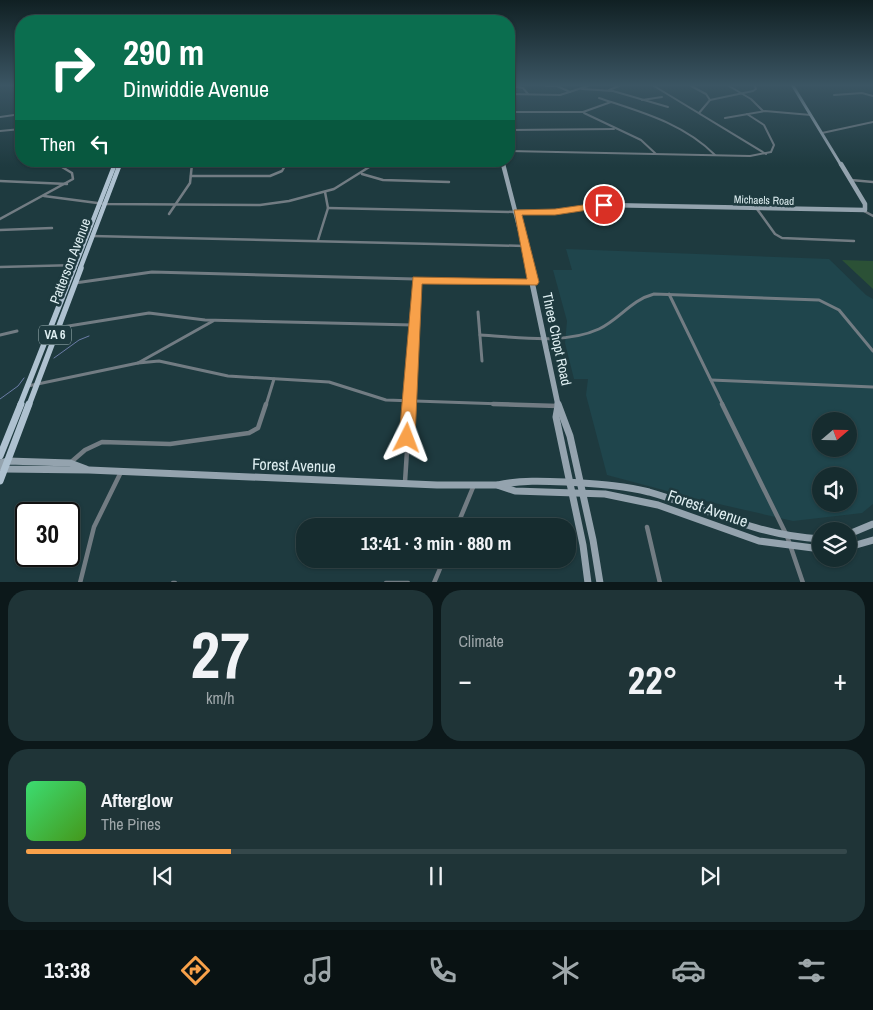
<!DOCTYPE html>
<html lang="en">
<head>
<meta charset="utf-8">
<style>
	:root { --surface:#162c2f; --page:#1f3437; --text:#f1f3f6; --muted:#9ea7aa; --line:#35484b; --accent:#f8a14a }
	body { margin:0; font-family:"Archivo Narrow",sans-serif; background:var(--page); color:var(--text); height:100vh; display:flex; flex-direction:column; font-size:19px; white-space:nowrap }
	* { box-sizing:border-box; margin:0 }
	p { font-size:16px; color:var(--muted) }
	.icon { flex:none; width:28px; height:28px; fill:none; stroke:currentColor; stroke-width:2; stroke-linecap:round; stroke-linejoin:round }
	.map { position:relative; height:582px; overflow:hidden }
	.drawer { display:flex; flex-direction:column; gap:8px; padding:8px; background:#0c181a; flex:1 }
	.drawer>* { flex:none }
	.top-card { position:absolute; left:15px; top:15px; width:500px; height:152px; border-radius:20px; box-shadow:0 1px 4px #0004,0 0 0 1px var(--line); background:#0b6e4f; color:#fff; overflow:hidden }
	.needle { width:32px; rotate:70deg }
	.controls { position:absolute; left:812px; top:412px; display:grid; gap:10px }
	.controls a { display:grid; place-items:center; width:45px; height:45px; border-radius:50%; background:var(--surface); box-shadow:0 1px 4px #0004,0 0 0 1px var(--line); font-size:25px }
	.speed { position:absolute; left:15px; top:502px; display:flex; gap:10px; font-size:25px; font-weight:700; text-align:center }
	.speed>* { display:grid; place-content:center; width:65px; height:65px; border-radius:50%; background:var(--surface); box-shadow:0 1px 4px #0004,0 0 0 1px var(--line); line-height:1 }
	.speed .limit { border:2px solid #111; border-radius:8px; background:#fff; color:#111 }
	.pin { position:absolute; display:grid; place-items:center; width:42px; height:42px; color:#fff; margin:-21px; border:2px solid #fff; border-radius:50%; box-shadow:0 1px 5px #0007 }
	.me { position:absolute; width:55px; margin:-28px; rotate:3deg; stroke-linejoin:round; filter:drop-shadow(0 0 4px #0008) }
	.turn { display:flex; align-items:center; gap:18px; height:105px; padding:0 25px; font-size:22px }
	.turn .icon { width:65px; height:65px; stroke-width:2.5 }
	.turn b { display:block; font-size:35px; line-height:42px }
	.then { display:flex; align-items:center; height:48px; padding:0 25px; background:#0003; gap:10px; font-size:19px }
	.big { font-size:38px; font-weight:800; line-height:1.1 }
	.drawer .tile { flex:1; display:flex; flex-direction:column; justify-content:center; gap:8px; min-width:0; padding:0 18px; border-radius:20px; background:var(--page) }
	.drawer .dial { align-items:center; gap:0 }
	.dial b { font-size:65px; line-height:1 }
	.song { display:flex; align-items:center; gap:15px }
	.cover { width:60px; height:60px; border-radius:8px; background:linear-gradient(135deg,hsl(140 70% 55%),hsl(100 70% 35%)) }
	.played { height:5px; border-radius:2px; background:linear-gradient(90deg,var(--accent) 25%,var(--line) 25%) }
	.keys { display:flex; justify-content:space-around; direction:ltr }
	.heat { display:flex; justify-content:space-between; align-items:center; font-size:28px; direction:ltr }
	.drawer .tiles { flex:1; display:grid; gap:8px; grid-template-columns:1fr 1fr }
	.tile:last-child { grid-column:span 2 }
	.trip { position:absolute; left:296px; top:518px; width:280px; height:50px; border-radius:20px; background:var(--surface); box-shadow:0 1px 4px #0004,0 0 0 1px var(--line); font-weight:800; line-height:50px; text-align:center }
	.tabs { display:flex; height:80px; justify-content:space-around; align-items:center; background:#091213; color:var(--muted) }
	.tabs .icon { width:35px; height:35px }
	.tabs .active { color:var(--accent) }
	.tabs b { font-size:22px; color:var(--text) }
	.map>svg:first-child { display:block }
	.built { fill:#1f454c; fill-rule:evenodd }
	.green { fill:#2b5136 }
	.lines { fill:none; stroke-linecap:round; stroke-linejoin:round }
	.stream { stroke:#6b7ca6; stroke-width:1 }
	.street-far3 { stroke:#727c83; stroke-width:2 }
	.street-far2 { stroke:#727c83; stroke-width:2.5 }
	.street-far1 { stroke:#727c83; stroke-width:3 }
	.street { stroke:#727c83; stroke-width:4.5 }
	.secondary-far3 { stroke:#94a3ae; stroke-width:3 }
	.secondary-far2 { stroke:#94a3ae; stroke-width:4.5 }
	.secondary-far1 { stroke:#94a3ae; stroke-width:5.5 }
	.secondary { stroke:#94a3ae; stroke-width:7 }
	.primary-far3 { stroke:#aec1d0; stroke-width:3 }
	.primary-far2 { stroke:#aec1d0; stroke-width:4.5 }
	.primary-far1 { stroke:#aec1d0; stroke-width:5.5 }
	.primary { stroke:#aec1d0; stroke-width:7 }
	.route { fill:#f8a14a; stroke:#a16930 }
	.labels { text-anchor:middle; stroke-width:5; stroke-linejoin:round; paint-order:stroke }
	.far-street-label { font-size:11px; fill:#dfeff2; stroke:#1e3a3f }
	.shield { fill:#1e3a3f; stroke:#a5b9bc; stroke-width:1 }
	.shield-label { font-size:12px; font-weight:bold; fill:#dfeff2 }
	.street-label { font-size:14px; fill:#dfeff2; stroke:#1e3a3f }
	.near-street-label { font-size:16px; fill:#dfeff2; stroke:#1e3a3f }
</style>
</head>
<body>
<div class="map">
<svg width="873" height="583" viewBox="0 0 873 583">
	<rect width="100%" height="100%" fill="#1e3a3f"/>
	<!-- built -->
	<path class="built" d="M566,249L829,259L866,295L873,299V504L862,513L793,521L697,499L607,475L586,395L588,379H574L565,343L567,321L553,270H572ZM821,421H849V449H821ZM821,476H849V504H821Z"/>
	<!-- green -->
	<path class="green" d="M842,260L873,261V289Z"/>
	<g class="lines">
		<!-- stream -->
		<g class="stream">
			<path d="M54,358L79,340L89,336"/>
			<path d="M0,399L18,386L24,378"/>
		</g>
		<!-- street-far3 -->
		<g class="street-far3">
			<path d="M511,86L523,88L528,94"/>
			<path d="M546,86H557L570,92"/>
			<path d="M654,86L766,154"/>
			<path d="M691,86L706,94L710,100"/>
			<path d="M729,86L751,99L763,111"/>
			<path d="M582,89L613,91L668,107"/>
			<path d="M609,90L619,86"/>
			<path d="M509,94L560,95L588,86"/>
			<path d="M834,95L862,93L873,96"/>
			<path d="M599,98C641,112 683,123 715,155"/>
			<path d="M642,100L662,97"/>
			<path d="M710,100L753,91L756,89L755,86"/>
			<path d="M509,112H583L611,102"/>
			<path d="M584,113L641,140L656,154"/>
			<path d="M699,113L710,100"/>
			<path d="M0,117L21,114"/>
			<path d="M725,118L765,111L811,115"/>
			<path d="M509,130L614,129"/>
			<path d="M0,131L21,129"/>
			<path d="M822,133L873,122"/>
			<path d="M509,151L750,156L771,152L774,145L764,125L747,114"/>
			<path d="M52,161L59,165"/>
			<path d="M192,165V161"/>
			<path d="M285,165L288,161"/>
			<path d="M373,165L379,161"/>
		</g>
		<!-- street-far2 -->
		<g class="street-far2">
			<path d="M362,174L383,180L449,182"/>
			<path d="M191,176H270L282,171L286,164"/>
			<path d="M851,180L873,182"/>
			<path d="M0,181L67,184"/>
			<path d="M44,196L105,204L260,205L289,201L334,189L374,164"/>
			<path d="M328,208L515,212"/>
			<path d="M757,209L775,234L782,238L854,241"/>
			<path d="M864,211L873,216"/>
			<path d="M169,214L190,183L192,164"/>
			<path d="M0,219L73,179L72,173L57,164"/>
			<path d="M0,230L52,228"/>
			<path d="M92,236L525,246"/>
			<path d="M318,240L328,208L325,192"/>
			<path d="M0,267L77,265"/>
		</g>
		<!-- street-far1 -->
		<g class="street-far1">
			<path d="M75,283L152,272L533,282"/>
			<path d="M669,294L723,405"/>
			<path d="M478,312L482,361"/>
			<path d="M50,329L149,313L205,320L413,325"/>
			<path d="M0,335L17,331"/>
			<path d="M480,335C517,337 564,345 599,329C620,319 631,300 654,294L819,300L839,310L873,351"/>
			<path d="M138,363L159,361L228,376L329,382L386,400L528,405"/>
			<path d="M711,380L873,387"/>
			<path d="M28,386L138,363L213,321"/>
			<path d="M266,405L274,379"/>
			<path d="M410,405L417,280"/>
		</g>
		<!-- street -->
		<g class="street">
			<path d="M493,404L558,406"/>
			<path d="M722,404L787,536L803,583"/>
			<path d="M70,463L85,450L102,442L170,444L249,433L258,428L266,404"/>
			<path d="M405,482L410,404"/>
			<path d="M457,526L474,485"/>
			<path d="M647,527L660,583"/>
			<path d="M80,583L94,527L121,472"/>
			<path d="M173,583H175"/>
			<path d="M386,583H408"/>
			<path d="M434,583L444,559"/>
		</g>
		<!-- secondary-far3 -->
		<g class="secondary-far3">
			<path d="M793,86L841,165"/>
			<path d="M502,161L503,165"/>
		</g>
		<!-- secondary-far2 -->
		<g class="secondary-far2">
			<path d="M503,164L530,269"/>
			<path d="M517,212H550L604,205L865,210V204L841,164"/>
		</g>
		<!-- secondary-far1 -->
		<path class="secondary-far1" d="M529,268L558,405"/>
		<!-- secondary -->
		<g class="secondary">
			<path d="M558,404L570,436L593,540L600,583"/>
			<path d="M558,406L556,417L583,545L588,583"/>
			<path d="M0,463L8,461L70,463L86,469"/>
			<path d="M0,466L4,469L89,470L437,485H497L515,491L605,494L658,505L759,541L821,549"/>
			<path d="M498,485C520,480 544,481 566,482C594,484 622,485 649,492C709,509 757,536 821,539"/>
			<path d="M849,534L873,524"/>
			<path d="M849,547L873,540"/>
		</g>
		<!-- primary-far3 -->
		<g class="primary-far3">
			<path d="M114,165L116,161"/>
			<path d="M119,165L121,161"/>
		</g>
		<!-- primary-far2 -->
		<g class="primary-far2">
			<path d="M74,269L115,164"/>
			<path d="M80,269L120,164"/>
		</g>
		<!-- primary-far1 -->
		<g class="primary-far1">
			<path d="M20,405L74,268"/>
			<path d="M29,405L81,268"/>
		</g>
		<!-- primary -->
		<g class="primary">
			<path d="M0,456L21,404"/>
			<path d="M0,481L29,404"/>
		</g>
	</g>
	<!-- sky -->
	<linearGradient id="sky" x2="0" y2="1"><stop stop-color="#102023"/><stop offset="0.51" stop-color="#3b5563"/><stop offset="1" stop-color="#3b5563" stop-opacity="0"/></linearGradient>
	<rect width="873" height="167" fill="url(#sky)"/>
	<!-- route -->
	<path class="route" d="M604,202L608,203V207L555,215H522L539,282L537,285L422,284L415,438L412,443L407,445L402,443L399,438L413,277L527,279L514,210L555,209Z"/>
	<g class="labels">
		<!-- far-street labels -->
		<g class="far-street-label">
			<text transform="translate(764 200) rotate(2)" y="4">Michaels Road</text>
		</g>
		<!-- shield labels -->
		<rect class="shield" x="39" y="325.5" width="32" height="19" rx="4"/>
		<g class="shield-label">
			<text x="55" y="339">VA 6</text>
		</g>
		<!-- street labels -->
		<g class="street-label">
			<text transform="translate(70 261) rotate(-69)" y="5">Patterson Avenue</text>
			<text transform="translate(557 339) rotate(78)" y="5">Three Chopt Road</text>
		</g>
		<!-- near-street labels -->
		<g class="near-street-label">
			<text transform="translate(294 465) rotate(2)" y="6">Forest Avenue</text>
			<text transform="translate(708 508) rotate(19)" y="6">Forest Avenue</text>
		</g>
	</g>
</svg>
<div class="controls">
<a><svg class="needle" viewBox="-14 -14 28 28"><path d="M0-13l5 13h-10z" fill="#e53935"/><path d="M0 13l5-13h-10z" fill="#9ea7aa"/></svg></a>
<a><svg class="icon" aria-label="sound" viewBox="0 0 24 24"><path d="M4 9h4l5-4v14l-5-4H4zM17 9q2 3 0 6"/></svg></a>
<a><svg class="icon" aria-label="layers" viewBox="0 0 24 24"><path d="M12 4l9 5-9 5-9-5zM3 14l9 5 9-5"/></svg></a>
</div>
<div class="speed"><div class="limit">30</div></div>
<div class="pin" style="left:604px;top:205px;background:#d93025"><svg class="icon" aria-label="arrive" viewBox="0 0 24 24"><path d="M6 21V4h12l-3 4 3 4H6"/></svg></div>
<svg class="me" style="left:407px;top:438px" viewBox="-20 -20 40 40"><path d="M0-17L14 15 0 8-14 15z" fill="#f8a14a" stroke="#fff" stroke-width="4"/></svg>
<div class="trip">13:41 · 3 min · 880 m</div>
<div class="top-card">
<div class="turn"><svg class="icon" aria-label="right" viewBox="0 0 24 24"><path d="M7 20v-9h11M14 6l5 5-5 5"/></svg><div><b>290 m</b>Dinwiddie Avenue</div></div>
<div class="then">Then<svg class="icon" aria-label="left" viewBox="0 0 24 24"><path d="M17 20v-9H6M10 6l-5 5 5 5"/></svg></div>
</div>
</div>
<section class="drawer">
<div class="tiles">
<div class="tile dial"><b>27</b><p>km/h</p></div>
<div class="tile"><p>Climate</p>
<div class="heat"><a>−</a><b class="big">22°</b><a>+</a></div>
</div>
<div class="tile">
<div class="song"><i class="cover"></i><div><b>Afterglow</b><p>The Pines</p></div></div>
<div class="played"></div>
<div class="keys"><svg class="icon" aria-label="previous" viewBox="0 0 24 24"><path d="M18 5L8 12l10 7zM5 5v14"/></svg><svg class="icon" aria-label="pause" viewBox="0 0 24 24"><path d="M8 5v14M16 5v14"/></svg><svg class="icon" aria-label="next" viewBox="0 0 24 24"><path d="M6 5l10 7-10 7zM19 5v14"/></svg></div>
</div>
</div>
</section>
<nav class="tabs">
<b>13:38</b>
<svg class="icon active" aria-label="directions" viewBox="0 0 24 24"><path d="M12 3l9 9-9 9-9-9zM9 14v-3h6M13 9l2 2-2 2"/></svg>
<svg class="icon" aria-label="music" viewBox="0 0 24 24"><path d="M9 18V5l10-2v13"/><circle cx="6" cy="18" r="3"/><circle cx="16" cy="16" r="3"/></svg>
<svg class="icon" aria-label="phone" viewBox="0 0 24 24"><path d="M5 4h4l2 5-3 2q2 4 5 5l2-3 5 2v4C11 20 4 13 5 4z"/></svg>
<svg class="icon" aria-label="climate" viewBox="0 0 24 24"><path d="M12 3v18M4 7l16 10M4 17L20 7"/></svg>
<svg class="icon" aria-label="car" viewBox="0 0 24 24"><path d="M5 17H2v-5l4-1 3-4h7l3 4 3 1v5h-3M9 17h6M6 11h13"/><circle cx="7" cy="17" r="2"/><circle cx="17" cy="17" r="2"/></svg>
<svg class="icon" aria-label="filters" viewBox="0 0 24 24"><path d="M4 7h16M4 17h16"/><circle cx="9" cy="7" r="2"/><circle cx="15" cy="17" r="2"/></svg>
</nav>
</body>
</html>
